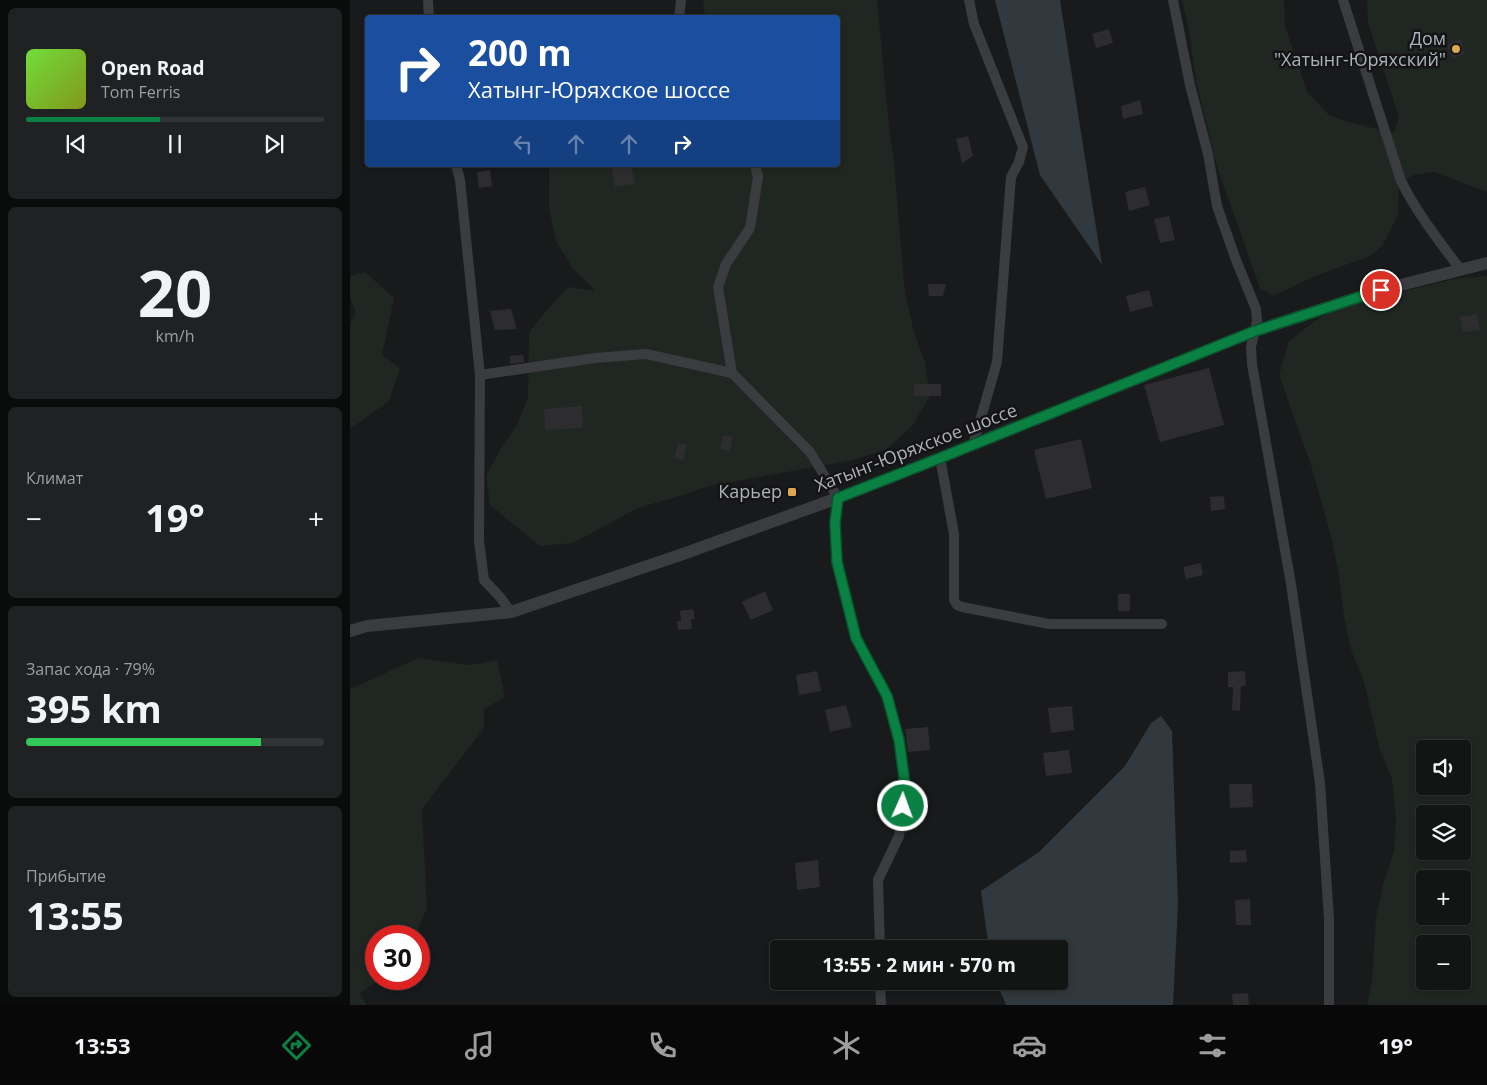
<!DOCTYPE html>
<html lang="ru">
<head>
<meta charset="utf-8">
<style>
	:root { --surface:#131414; --page:#202122; --text:#f1f3f6; --muted:#9d9ea0; --line:#323334; --accent:#0b8043 }
	body { margin:0; font-family:"Open Sans",sans-serif; background:var(--page); color:var(--text); height:100vh; display:flex; flex-direction:column; font-size:19px; white-space:nowrap }
	* { box-sizing:border-box; margin:0 }
	p { font-size:16px; color:var(--muted) }
	.icon { flex:none; width:28px; height:28px; fill:none; stroke:currentColor; stroke-width:2; stroke-linecap:round; stroke-linejoin:round }
	.map { position:relative; flex:1; overflow:hidden }
	.sheet { display:flex; flex-direction:column; gap:8px; padding:8px; background:#0a0b0b; width:350px }
	.sheet>* { flex:none }
	.banner { position:absolute; left:15px; top:15px; width:475px; height:152px; border-radius:5px; box-shadow:0 2px 8px #0003,0 0 0 1px var(--line); background:#1a4fa0; color:#fff; overflow:hidden }
	.tools { position:absolute; left:1066px; top:740px; display:grid; gap:10px }
	.tools a { display:grid; place-items:center; width:55px; height:55px; border-radius:5px; background:var(--surface); box-shadow:0 2px 8px #0003,0 0 0 1px var(--line); font-size:25px }
	.speed { position:absolute; left:15px; top:925px; display:flex; gap:10px; font-size:25px; font-weight:700; text-align:center }
	.speed>* { display:grid; place-content:center; width:65px; height:65px; border-radius:50%; background:var(--surface); box-shadow:0 2px 8px #0003,0 0 0 1px var(--line); line-height:1 }
	.speed .limit { border:8px solid #d22; background:#fff; color:#111 }
	.pin { position:absolute; display:grid; place-items:center; width:42px; height:42px; color:#fff; margin:-21px; border:2px solid #fff; border-radius:50%; box-shadow:0 1px 5px #0007 }
	.me { position:absolute; width:55px; margin:-28px; rotate:2deg; stroke-linejoin:round; filter:drop-shadow(0 0 4px #0008) }
	.turn { display:flex; align-items:center; gap:18px; height:105px; padding:0 20px; font-size:22px }
	.turn .icon { width:65px; height:65px; stroke-width:2.5 }
	.turn b { display:block; font-size:35px; line-height:42px }
	.lanes { display:flex; align-items:center; height:48px; padding:0 20px; background:#0003; justify-content:center; gap:25px; direction:ltr }
	.lanes .off { opacity:.35 }
	.big { font-size:38px; font-weight:700; line-height:1.1 }
	.sheet .card { flex:1; display:flex; flex-direction:column; justify-content:center; gap:8px; min-width:0; padding:0 18px; border-radius:8px; background:var(--page) }
	.sheet .dial { align-items:center; gap:0 }
	.dial b { font-size:65px; line-height:1 }
	.song { display:flex; align-items:center; gap:15px }
	.cover { width:60px; height:60px; border-radius:8px; background:linear-gradient(135deg,hsl(100 70% 55%),hsl(70 70% 35%)) }
	.played { height:5px; border-radius:2px; background:linear-gradient(90deg,var(--accent) 45%,var(--line) 45%) }
	.keys { display:flex; justify-content:space-around; direction:ltr }
	.heat { display:flex; justify-content:space-between; align-items:center; font-size:28px; direction:ltr }
	.charge { height:8px; border-radius:4px; background:linear-gradient(90deg,#34c759 79%,var(--line) 0) }
	.trip { position:absolute; left:420px; top:940px; width:298px; height:50px; border-radius:5px; background:var(--surface); box-shadow:0 2px 8px #0003,0 0 0 1px var(--line); font-weight:700; line-height:50px; text-align:center }
	.tabs { display:flex; height:80px; justify-content:space-around; align-items:center; background:#080808; color:var(--muted) }
	.tabs .icon { width:35px; height:35px }
	.tabs .on { color:var(--accent) }
	.tabs b { font-size:22px; color:var(--text) }
	main { display:flex; flex:1; min-height:0 }
	.map>svg:first-child { display:block }
	.green { fill:#202621; fill-rule:evenodd }
	.water { fill:#31393e }
	.building { fill:#2d2d2f }
	.lines { fill:none; stroke-linecap:round; stroke-linejoin:round }
	.minor { stroke:#3b3c40; stroke-width:10 }
	.tertiary { stroke:#3b3c40; stroke-width:12 }
	.route-casing { stroke:#07532c; stroke-width:12 }
	.route { stroke:#0b8043; stroke-width:9 }
	.poi-dot { fill:#dda84f; stroke:#141416; stroke-width:2 }
	.labels { text-anchor:middle; stroke-width:5; stroke-linejoin:round; paint-order:stroke }
	.poi-label { font-size:18px; fill:#adb1b9; stroke:#141416; text-anchor:end }
	.street-label { font-size:18px; fill:#adb1b9; stroke:#141416 }
</style>
</head>
<body>
<main>
<section class="sheet">
<div class="card">
<div class="song"><i class="cover"></i><div><b>Open Road</b><p>Tom Ferris</p></div></div>
<div class="played"></div>
<div class="keys"><svg class="icon" aria-label="previous" viewBox="0 0 24 24"><path d="M18 5L8 12l10 7zM5 5v14"/></svg><svg class="icon" aria-label="pause" viewBox="0 0 24 24"><path d="M8 5v14M16 5v14"/></svg><svg class="icon" aria-label="next" viewBox="0 0 24 24"><path d="M6 5l10 7-10 7zM19 5v14"/></svg></div>
</div>
<div class="card dial"><b>20</b><p>km/h</p></div>
<div class="card"><p>Климат</p>
<div class="heat"><a>−</a><b class="big">19°</b><a>+</a></div>
</div>
<div class="card"><p>Запас хода · 79%</p><b class="big">395 km</b><div class="charge"></div></div>
<div class="card"><p>Прибытие</p><b class="big">13:55</b></div>
</section>
<div class="map">
<svg width="1137" height="1005" viewBox="0 0 1137 1005">
	<rect width="100%" height="100%" fill="#191a1b"/>
	<!-- green -->
	<g class="green">
		<path d="M353,0H527L539,126L544,161L555,293L564,332L575,362L580,396L563,425L537,449L504,460L359,486L323,498L288,508L223,543L190,546L140,505L136,476L150,450L167,425L178,397L179,332L198,309L218,287L246,291L223,269L206,241L199,208V165H488V18L355,17Z"/>
		<path d="M832,0H934L935,26L957,92L979,115L995,121L1044,133L1049,117L1018,23L1017,0H1137V192L1084,172L1063,175L1049,185L1048,215L1033,245L1020,256L963,277L923,296L910,288L867,167L846,81L838,25L833,6Z"/>
		<path d="M15,272L44,298L32,355L50,368L39,401L0,429V323L6,312L0,298V276Z"/>
		<path d="M1137,276V1005H1017L1022,981L1026,917L1034,881L1044,852L1046,821L1042,779L1030,750L1014,682L1001,650L994,617L989,575L981,536L961,465L929,375L939,341L969,318L1003,303L1109,278ZM1075,749H1112V786H1075ZM1075,814H1112V851H1075ZM1075,879H1112V916H1075ZM1075,944H1112V981H1075Z"/>
		<path d="M68,658L120,665L147,660L155,697L134,709V728L72,809L77,908L65,936H26V979H30L10,993L16,1005H0V689Z"/>
	</g>
	<!-- water -->
	<g class="water">
		<path d="M645,0H710L752,265L690,175Z"/>
		<path d="M811,716L822,731L828,904L823,1005H656L646,981H709V949H639L631,891L689,852L775,766L801,723Z"/>
	</g>
	<!-- building -->
	<g class="building">
		<path d="M759,29L763,43L746,48L742,34Z"/>
		<path d="M1111,39L1115,54L1102,58L1097,44Z"/>
		<path d="M790,100L793,114L773,119L771,106Z"/>
		<path d="M618,136L623,156L612,163L606,139Z"/>
		<path d="M261,165H281L285,184L265,187Z"/>
		<path d="M140,170L142,186L129,188L127,172Z"/>
		<path d="M795,187L800,205L779,211L775,192Z"/>
		<path d="M819,216L825,240L810,243L804,219Z"/>
		<path d="M578,284H596L593,296H579Z"/>
		<path d="M799,290L803,306L780,312L776,296Z"/>
		<path d="M161,309L167,329L145,330L140,311Z"/>
		<path d="M1127,314L1130,330L1113,332L1110,317Z"/>
		<path d="M173,355L174,362L160,364V356Z"/>
		<path d="M859,368L874,425L810,442L794,385Z"/>
		<rect x="564" y="384" width="27" height="12"/>
		<path d="M232,406L233,428L195,430L194,409Z"/>
		<path d="M373,435L383,437L380,451L370,449Z"/>
		<path d="M731,439L742,488L696,499L684,450Z"/>
		<path d="M328,443L337,445L333,460L324,458Z"/>
		<path d="M874,496L875,509L861,511L860,497Z"/>
		<path d="M851,563L853,575L836,579L833,567Z"/>
		<path d="M415,591L423,610L401,620L392,602Z"/>
		<rect x="768" y="594" width="12" height="17"/>
		<path d="M343,609L345,619H341L342,629L328,630L327,621H331L330,611Z"/>
		<path d="M467,671L471,691L449,695L446,675Z"/>
		<path d="M895,671L896,686H891L890,711L882,710L883,687H878V672Z"/>
		<path d="M496,705L502,727L480,732L475,710Z"/>
		<path d="M722,706L724,730L701,733L698,708Z"/>
		<path d="M578,727L580,750L558,752L555,729Z"/>
		<path d="M719,750L722,773L696,776L693,753Z"/>
		<path d="M879,784H902L903,807L880,808Z"/>
		<path d="M896,850L897,862L880,863V851Z"/>
		<path d="M468,860L470,887L447,890L445,863Z"/>
		<path d="M900,899L901,925H886L885,900Z"/>
		<path d="M898,993L899,1005H883L882,994Z"/>
	</g>
	<g class="lines">
		<!-- minor -->
		<g class="minor">
			<path d="M78,0L79,18"/>
			<path d="M619,0L624,24L673,147L669,162L661,177L647,362L623,445"/>
			<path d="M823,0L840,85L858,154L867,206L886,260L906,309L907,321L901,347L902,364L941,584L970,783L979,919V1005"/>
			<path d="M993,0L1051,181C1067,213 1089,241 1110,269"/>
			<path d="M329,18L331,0"/>
			<path d="M106,165L110,180L130,375L129,541L134,580L150,597L161,612"/>
			<path d="M382,373L368,287L376,264L400,228L408,177L405,165"/>
			<path d="M130,375L245,358L296,354L382,373L460,452L488,498L485,523L487,562L506,638L537,696L549,740L556,791L549,836L528,880L530,949"/>
			<path d="M590,458L604,534V600L607,605L612,607L699,624H812"/>
			<path d="M530,981L531,1005"/>
		</g>
		<!-- tertiary -->
		<path class="tertiary" d="M0,631L17,626L161,612L333,554L488,498L590,458L905,331L1031,290L1137,263"/>
	</g>
	<g class="lines">
		<defs>
			<path id="route" d="M553,806L556,791L549,740L537,696L506,638L487,562L485,523L488,498L590,458L905,331L1031,290"/>
		</defs>
		<!-- route casing -->
		<use href="#route" class="route-casing"/>
		<!-- route -->
		<use href="#route" class="route"/>
	</g>
	<!-- markers -->
	<g class="poi-dot">
		<circle cx="1106" cy="49" r="5"/>
		<rect x="437" y="487" width="10" height="10" rx="2.5"/>
	</g>
	<g class="labels">
		<!-- poi labels -->
		<g class="poi-label">
			<text x="1096" y="45">Дом<tspan x="1096" dy="21">"Хатынг-Юряхский"</tspan></text>
			<text x="432" y="498">Карьер</text>
		</g>
		<!-- street labels -->
		<g class="street-label">
			<text transform="translate(566 448) rotate(-21)" y="6">Хатынг-Юряхское шоссе</text>
		</g>
	</g>
</svg>
<div class="tools">
<a><svg class="icon" aria-label="sound" viewBox="0 0 24 24"><path d="M4 9h4l5-4v14l-5-4H4zM17 9q2 3 0 6"/></svg></a>
<a><svg class="icon" aria-label="layers" viewBox="0 0 24 24"><path d="M12 4l9 5-9 5-9-5zM3 14l9 5 9-5"/></svg></a>
<a>+</a>
<a>−</a>
</div>
<div class="speed"><div class="limit">30</div></div>
<div class="pin" style="left:1031px;top:290px;background:#d93025"><svg class="icon" aria-label="arrive" viewBox="0 0 24 24"><path d="M6 21V4h12l-3 4 3 4H6"/></svg></div>
<svg class="me" style="left:553px;top:806px" viewBox="-20 -20 40 40"><circle r="17" fill="#0b8043" stroke="#fff" stroke-width="3"/><path d="M0-11L8 9 0 5-8 9z" fill="#fff"/></svg>
<div class="trip">13:55 · 2 мин · 570 m</div>
<div class="banner">
<div class="turn"><svg class="icon" aria-label="right" viewBox="0 0 24 24"><path d="M7 20v-9h11M14 6l5 5-5 5"/></svg><div><b>200 m</b>Хатынг-Юряхское шоссе</div></div>
<div class="lanes"><svg class="icon off" aria-label="left" viewBox="0 0 24 24"><path d="M17 20v-9H6M10 6l-5 5 5 5"/></svg><svg class="icon off" aria-label="ahead" viewBox="0 0 24 24"><path d="M12 20V5M6 11l6-6 6 6"/></svg><svg class="icon off" aria-label="ahead" viewBox="0 0 24 24"><path d="M12 20V5M6 11l6-6 6 6"/></svg><svg class="icon" aria-label="right" viewBox="0 0 24 24"><path d="M7 20v-9h11M14 6l5 5-5 5"/></svg></div>
</div>
</div>
</main>
<nav class="tabs">
<b>13:53</b>
<svg class="icon on" aria-label="directions" viewBox="0 0 24 24"><path d="M12 3l9 9-9 9-9-9zM9 14v-3h6M13 9l2 2-2 2"/></svg>
<svg class="icon" aria-label="music" viewBox="0 0 24 24"><path d="M9 18V5l10-2v13"/><circle cx="6" cy="18" r="3"/><circle cx="16" cy="16" r="3"/></svg>
<svg class="icon" aria-label="phone" viewBox="0 0 24 24"><path d="M5 4h4l2 5-3 2q2 4 5 5l2-3 5 2v4C11 20 4 13 5 4z"/></svg>
<svg class="icon" aria-label="climate" viewBox="0 0 24 24"><path d="M12 3v18M4 7l16 10M4 17L20 7"/></svg>
<svg class="icon" aria-label="car" viewBox="0 0 24 24"><path d="M5 17H2v-5l4-1 3-4h7l3 4 3 1v5h-3M9 17h6M6 11h13"/><circle cx="7" cy="17" r="2"/><circle cx="17" cy="17" r="2"/></svg>
<svg class="icon" aria-label="filters" viewBox="0 0 24 24"><path d="M4 7h16M4 17h16"/><circle cx="9" cy="7" r="2"/><circle cx="15" cy="17" r="2"/></svg>
<b>19°</b>
</nav>
</body>
</html>
